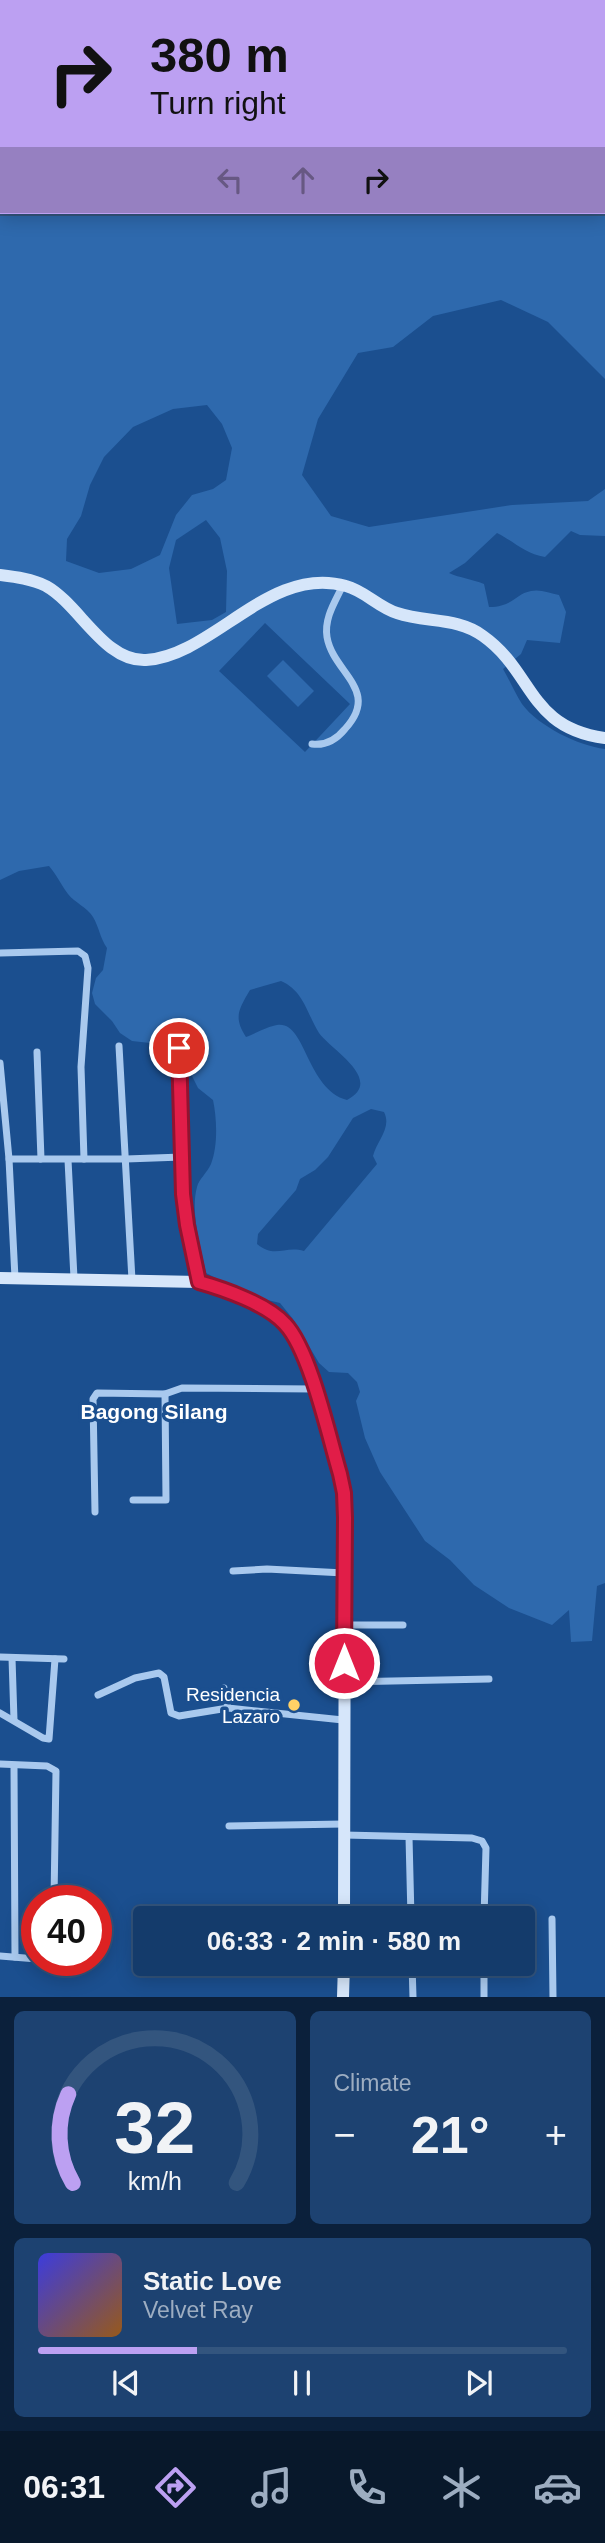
<!DOCTYPE html>
<html lang="en">
<head>
<meta charset="utf-8">
<style>
	:root { --surface:#143b6b; --page:#1d4271; --text:#f1f3f6; --muted:#9dadc1; --line:#33557e; --accent:#bca0f2 }
	body { margin:0; font-family:Helvetica,sans-serif; background:var(--page); color:var(--text); height:100vh; display:flex; flex-direction:column; font-size:26px; white-space:nowrap }
	* { box-sizing:border-box; margin:0 }
	p { font-size:23px; color:var(--muted) }
	.icon { flex:none; width:38px; height:38px; fill:none; stroke:currentColor; stroke-width:2; stroke-linecap:round; stroke-linejoin:round }
	.map { position:relative; height:1997px; overflow:hidden }
	.details { display:flex; flex-direction:column; gap:14px; padding:14px; background:#0b203b; flex:1 }
	.details>* { flex:none }
	.guide { position:absolute; left:0px; top:0px; width:606px; height:214px; box-shadow:0 4px 18px #0003,0 0 0 2px var(--line); background:#bca0f2; color:#111; overflow:hidden }
	.speed { position:absolute; left:21px; top:1885px; display:flex; gap:14px; font-size:35px; font-weight:700; text-align:center }
	.speed>* { display:grid; place-content:center; width:91px; height:91px; border-radius:50%; background:var(--surface); box-shadow:0 4px 18px #0003,0 0 0 2px var(--line); line-height:1 }
	.speed .limit { border:10px solid #d22; background:#fff; color:#111 }
	.pin { position:absolute; display:grid; place-items:center; width:60px; height:60px; color:#fff; margin:-30px; border:4px solid #fff; border-radius:50%; box-shadow:0 2px 7px #0007 }
	.me { position:absolute; width:77px; margin:-38px; rotate:0deg; stroke-linejoin:round; filter:drop-shadow(0 0 5px #0008) }
	.turn { display:flex; align-items:center; gap:24px; height:147px; padding:0 35px; font-size:32px }
	.turn .icon { width:91px; height:91px; stroke-width:2.5 }
	.turn b { display:block; font-size:49px; line-height:60px }
	.lanes { display:flex; align-items:center; height:66px; padding:0 35px; background:#0003; justify-content:center; gap:35px; direction:ltr }
	.lanes .off { opacity:.35 }
	.big { font-size:52px; font-weight:700; line-height:1.1 }
	.details .widget { flex:1; display:flex; flex-direction:column; justify-content:center; gap:10px; min-width:0; padding:0 24px; border-radius:10px; background:var(--page) }
	.details .dial { align-items:center; gap:0 }
	.dial svg { height:182px; overflow:visible; fill:none; stroke:var(--line); stroke-width:7; stroke-linecap:round; text-anchor:middle }
	.dial text { fill:var(--text); stroke:none }
	.song { display:flex; align-items:center; gap:21px }
	.cover { width:84px; height:84px; border-radius:10px; background:linear-gradient(135deg,hsl(240 70% 55%),hsl(30 70% 35%)) }
	.played { height:7px; border-radius:4px; background:linear-gradient(90deg,var(--accent) 30%,var(--line) 30%) }
	.keys { display:flex; justify-content:space-around; direction:ltr }
	.heat { display:flex; justify-content:space-between; align-items:center; font-size:38px; direction:ltr }
	.details .tiles { flex:1; display:grid; gap:14px; grid-template-columns:1fr 1fr }
	.widget:last-child { grid-column:span 2 }
	.trip { position:absolute; left:133px; top:1906px; width:402px; height:70px; border-radius:7px; background:var(--surface); box-shadow:0 4px 18px #0003,0 0 0 2px var(--line); font-weight:700; line-height:70px; text-align:center }
	.tab-bar { display:flex; height:112px; justify-content:space-around; align-items:center; background:#08182b; color:var(--muted) }
	.tab-bar .icon { width:49px; height:49px }
	.tab-bar .active { color:var(--accent) }
	.tab-bar b { font-size:32px; color:var(--text) }
	.map>svg:first-child { display:block }
	.green { fill:#2e69ad; fill-rule:evenodd }
	.lines { fill:none; stroke-linecap:round; stroke-linejoin:round }
	.street { stroke:#a9c9ee; stroke-width:7 }
	.secondary { stroke:#d6e6fa; stroke-width:12 }
	.route-casing { stroke:#92132f; stroke-width:18 }
	.route { stroke:#e11d48; stroke-width:12 }
	.poi-dot { fill:#ffd166; stroke:#1b4f8f; stroke-width:2.5 }
	.labels { text-anchor:middle; stroke-width:7; stroke-linejoin:round; paint-order:stroke }
	.poi-label { font-size:19px; fill:#fff; stroke:#1b4f8f; text-anchor:end }
	.neighbourhood-label { font-size:21px; font-weight:bold; fill:#fff; stroke:#1b4f8f }
</style>
</head>
<body>
<div class="map">
<svg width="605" height="1997" viewBox="0 0 605 1997">
	<rect width="100%" height="100%" fill="#1b4f8f"/>
	<!-- green -->
	<g class="green">
		<path d="M0,0H605V379L548,322L501,300L433,316L393,347L358,353L318,419L302,475L331,516L369,527L512,505L588,501L605,489V536L580,535L571,531L545,557C525,554 515,542 497,533L465,563L449,573C460,578 472,579 484,584L489,607C513,607 515,594 531,591C540,589 550,593 559,595L566,612L560,643L527,640L521,654L503,669C510,681 515,693 522,704C538,726 579,746 605,749V1583L597,1586L592,1641L571,1642L569,1610L552,1625L509,1608L474,1585L450,1560L425,1541L380,1472L365,1438L356,1401L360,1392L357,1382L348,1373L329,1372L319,1363L293,1319L280,1303L251,1296L206,1273C201,1247 190,1213 197,1187C199,1179 207,1173 211,1164C218,1146 217,1119 213,1100L198,1088L186,1064L159,1044L132,1041L120,1033L112,1021L95,1004L92,993L96,978L103,970L107,948C100,938 99,927 93,917C87,907 75,903 68,894C61,885 57,875 49,866L19,871L0,880ZM2,2H604V212H2ZM207,405L222,424L232,448L226,480L213,489L192,495L176,515L160,555L131,569L99,573L66,561L67,539L81,516L90,485L104,457L133,427L173,409ZM206,520L220,538L227,571L226,612L212,620L177,624L169,568L176,540ZM265,623L350,704L305,752L219,671ZM281,981C304,991 307,1014 319,1033C331,1050 385,1080 347,1100C306,1089 306,1020 277,1025C269,1026 254,1034 246,1037C233,1017 239,1009 250,990ZM371,1109L384,1112C392,1128 377,1140 373,1156L377,1164L304,1251C285,1245 275,1259 257,1244L258,1234L296,1190L300,1179L315,1170L328,1157L353,1118Z"/>
		<path d="M283,660L314,691L298,707L267,676Z"/>
	</g>
	<g class="lines">
		<!-- street -->
		<g class="street">
			<path d="M312,744C326,746 336,740 345,729C381,690 333,673 327,637C324,618 335,602 343,585"/>
			<path d="M0,953L78,951L85,956L88,968L81,1067L84,1159"/>
			<path d="M119,1046L132,1280"/>
			<path d="M179,1048L183,1194L187,1225L199,1282"/>
			<path d="M37,1052L41,1159"/>
			<path d="M0,1063L9,1159L15,1278"/>
			<path d="M9,1159H126L182,1157"/>
			<path d="M68,1160L74,1278"/>
			<path d="M133,1500H166L165,1394"/>
			<path d="M95,1512L93,1399L97,1393L165,1394L182,1388L314,1389"/>
			<path d="M233,1571L267,1569L344,1573"/>
			<path d="M344,1625H403"/>
			<path d="M0,1657L64,1659"/>
			<path d="M12,1658L14,1720"/>
			<path d="M344,1682L489,1679"/>
			<path d="M98,1695L135,1678L159,1673L164,1677L171,1713L179,1716L228,1708L224,1688"/>
			<path d="M228,1708L343,1720"/>
			<path d="M0,1713L43,1738L49,1739L55,1659"/>
			<path d="M0,1764L47,1766L56,1771L54,1900"/>
			<path d="M14,1766L15,1957"/>
			<path d="M229,1826L344,1824"/>
			<path d="M344,1835L472,1838L482,1841L486,1848L484,1918"/>
			<path d="M409,1837L411,1918"/>
			<path d="M552,1919L553,1997"/>
			<path d="M0,1956L37,1959"/>
			<path d="M47,1960L69,1962"/>
			<path d="M412,1964L413,1997"/>
			<path d="M484,1997V1964"/>
		</g>
		<!-- secondary -->
		<g class="secondary">
			<path d="M0,575C16,577 32,579 46,586C80,605 104,662 146,660C213,656 270,564 346,586C365,591 378,607 397,613C426,623 457,617 483,636C534,672 528,728 605,738"/>
			<path d="M0,1278L199,1282C224,1289 265,1304 284,1322C295,1333 301,1347 306,1361L340,1474L345,1500L344,1918"/>
			<path d="M343,1997L344,1964"/>
		</g>
	</g>
	<g class="lines">
		<defs>
			<path id="route" d="M179,1048L183,1194L187,1225L199,1282C224,1289 267,1304 285,1324C310,1350 329,1437 340,1474L344,1493L345,1518L344,1663"/>
		</defs>
		<!-- route casing -->
		<use href="#route" class="route-casing"/>
		<!-- route -->
		<use href="#route" class="route"/>
	</g>
	<!-- markers -->
	<circle class="poi-dot" cx="294" cy="1705" r="7"/>
	<g class="labels">
		<!-- poi labels -->
		<g class="poi-label">
			<text x="280" y="1701">Residencia<tspan x="280" dy="22">Lazaro</tspan></text>
		</g>
		<!-- neighbourhood labels -->
		<g class="neighbourhood-label">
			<text x="154" y="1419">Bagong Silang</text>
		</g>
	</g>
</svg>
<div class="speed"><div class="limit">40</div></div>
<div class="pin" style="left:179px;top:1048px;background:#d93025"><svg class="icon" aria-label="arrive" viewBox="0 0 24 24"><path d="M6 21V4h12l-3 4 3 4H6"/></svg></div>
<svg class="me" style="left:344px;top:1663px" viewBox="-20 -20 40 40"><circle r="17" fill="#e11d48" stroke="#fff" stroke-width="3"/><path d="M0-11L8 9 0 5-8 9z" fill="#fff"/></svg>
<div class="trip">06:33 · 2 min · 580 m</div>
<div class="guide">
<div class="turn"><svg class="icon" aria-label="right" viewBox="0 0 24 24"><path d="M7 20v-9h11M14 6l5 5-5 5"/></svg><div><b>380 m</b>Turn right</div></div>
<div class="lanes"><svg class="icon off" aria-label="left" viewBox="0 0 24 24"><path d="M17 20v-9H6M10 6l-5 5 5 5"/></svg><svg class="icon off" aria-label="ahead" viewBox="0 0 24 24"><path d="M12 20V5M6 11l6-6 6 6"/></svg><svg class="icon" aria-label="right" viewBox="0 0 24 24"><path d="M7 20v-9h11M14 6l5 5-5 5"/></svg></div>
</div>
</div>
<section class="details">
<div class="tiles">
<div class="widget dial"><svg viewBox="0 0 100 80">
<path d="M14 69A42 42 0 1 1 86 69"/>
<path d="M14 69A42 42 0 0 1 12 30" stroke="#bca0f2"/>
<text x="50" y="56" font-size="32" font-weight="700">32</text>
<text x="50" y="72" font-size="11">km/h</text>
</svg></div>
<div class="widget"><p>Climate</p>
<div class="heat"><a>−</a><b class="big">21°</b><a>+</a></div>
</div>
<div class="widget">
<div class="song"><i class="cover"></i><div><b>Static Love</b><p>Velvet Ray</p></div></div>
<div class="played"></div>
<div class="keys"><svg class="icon" aria-label="previous" viewBox="0 0 24 24"><path d="M18 5L8 12l10 7zM5 5v14"/></svg><svg class="icon" aria-label="pause" viewBox="0 0 24 24"><path d="M8 5v14M16 5v14"/></svg><svg class="icon" aria-label="next" viewBox="0 0 24 24"><path d="M6 5l10 7-10 7zM19 5v14"/></svg></div>
</div>
</div>
</section>
<nav class="tab-bar">
<b>06:31</b>
<svg class="icon active" aria-label="directions" viewBox="0 0 24 24"><path d="M12 3l9 9-9 9-9-9zM9 14v-3h6M13 9l2 2-2 2"/></svg>
<svg class="icon" aria-label="music" viewBox="0 0 24 24"><path d="M9 18V5l10-2v13"/><circle cx="6" cy="18" r="3"/><circle cx="16" cy="16" r="3"/></svg>
<svg class="icon" aria-label="phone" viewBox="0 0 24 24"><path d="M5 4h4l2 5-3 2q2 4 5 5l2-3 5 2v4C11 20 4 13 5 4z"/></svg>
<svg class="icon" aria-label="climate" viewBox="0 0 24 24"><path d="M12 3v18M4 7l16 10M4 17L20 7"/></svg>
<svg class="icon" aria-label="car" viewBox="0 0 24 24"><path d="M5 17H2v-5l4-1 3-4h7l3 4 3 1v5h-3M9 17h6M6 11h13"/><circle cx="7" cy="17" r="2"/><circle cx="17" cy="17" r="2"/></svg>
</nav>
</body>
</html>
